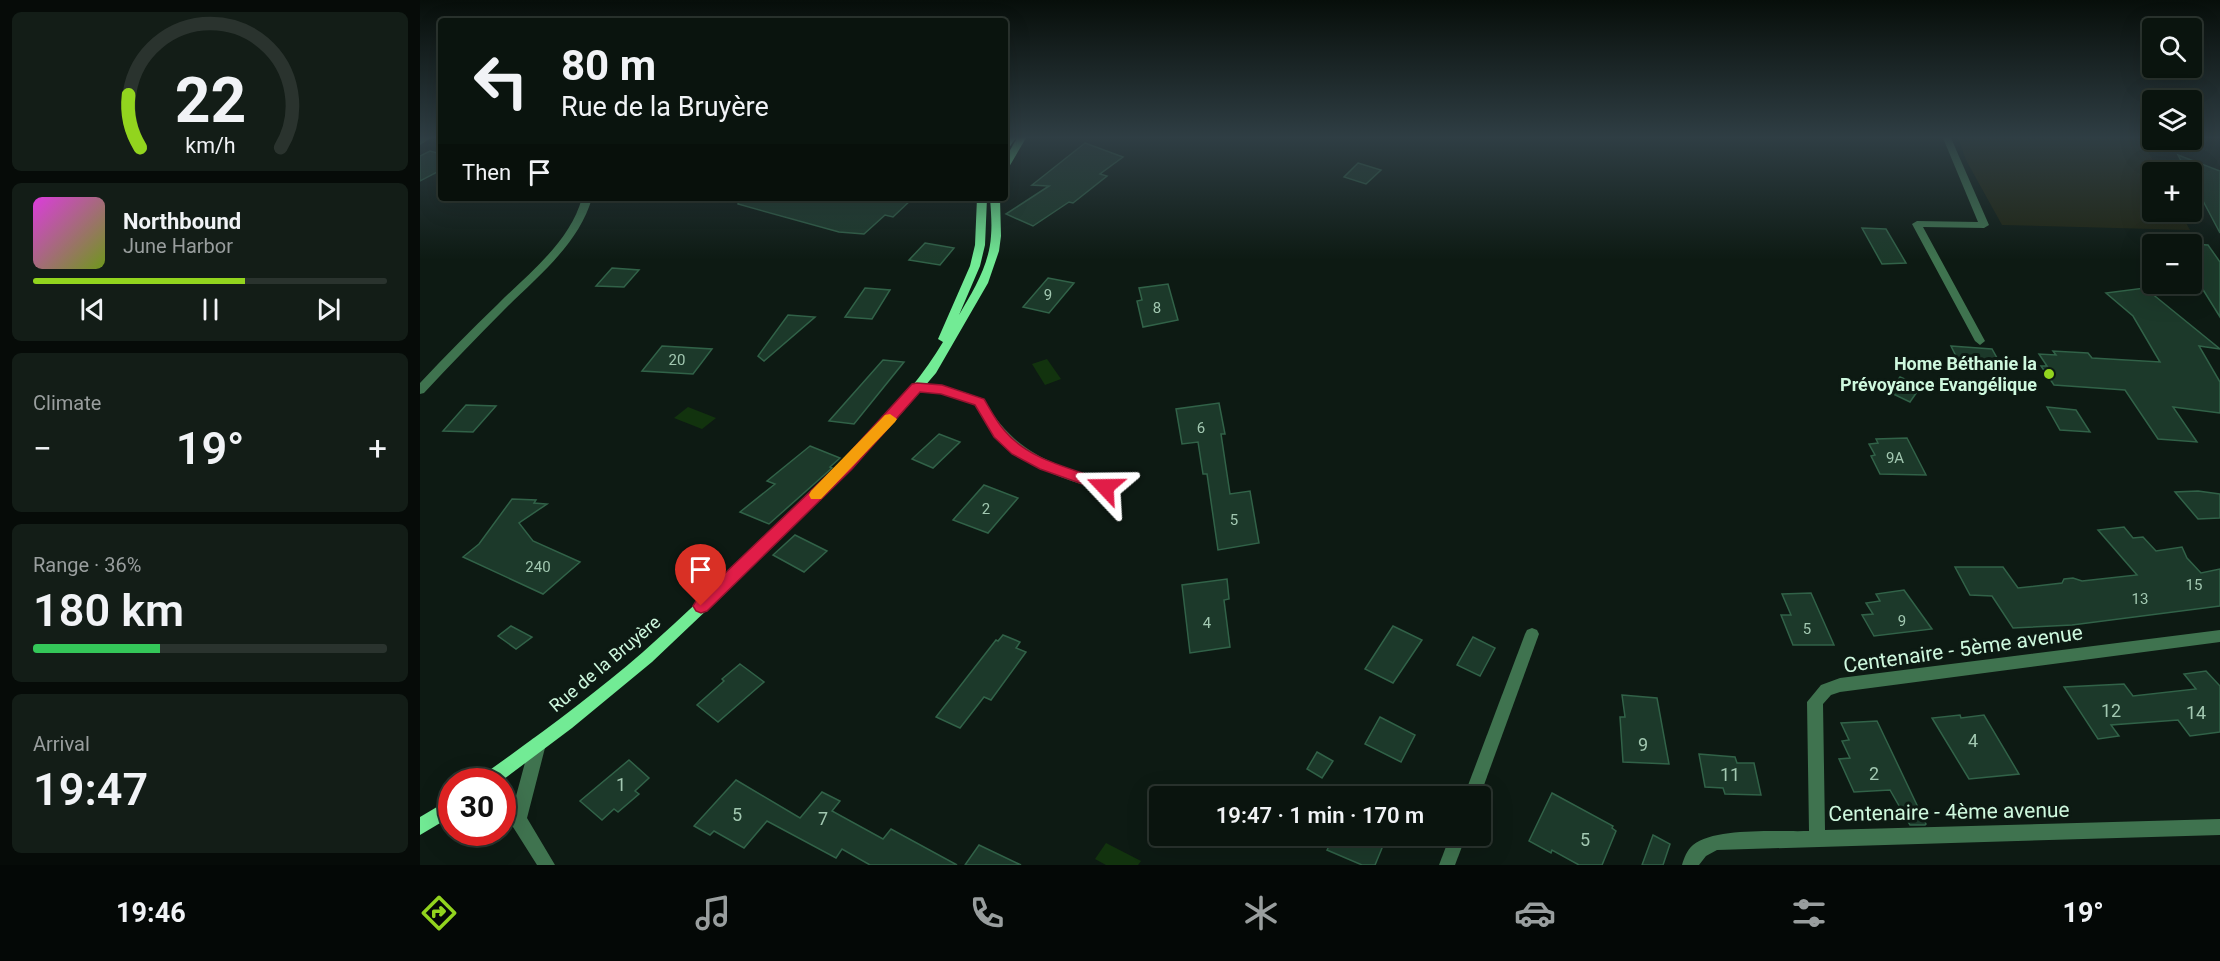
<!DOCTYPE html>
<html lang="en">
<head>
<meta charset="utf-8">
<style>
	:root { --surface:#0a140e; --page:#131d17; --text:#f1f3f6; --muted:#999e9e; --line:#2a332e; --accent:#92d41e }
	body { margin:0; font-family:Roboto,sans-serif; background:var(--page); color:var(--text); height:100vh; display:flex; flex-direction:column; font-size:22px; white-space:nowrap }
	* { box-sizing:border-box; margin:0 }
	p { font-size:20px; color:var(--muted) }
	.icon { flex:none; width:33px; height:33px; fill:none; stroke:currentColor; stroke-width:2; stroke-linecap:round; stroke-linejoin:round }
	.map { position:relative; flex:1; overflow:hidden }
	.side { display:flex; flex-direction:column; gap:12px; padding:12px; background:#060b08; width:420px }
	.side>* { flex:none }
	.guide { position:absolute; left:18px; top:18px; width:570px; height:183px; border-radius:6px; box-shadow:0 6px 24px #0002,0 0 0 2px var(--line); background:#0a140e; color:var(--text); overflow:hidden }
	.tools { position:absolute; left:1722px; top:18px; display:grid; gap:12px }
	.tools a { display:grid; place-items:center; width:60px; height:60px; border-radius:6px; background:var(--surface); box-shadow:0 6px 24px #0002,0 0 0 2px var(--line); font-size:30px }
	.speed { position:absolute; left:18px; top:768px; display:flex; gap:12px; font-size:30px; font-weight:700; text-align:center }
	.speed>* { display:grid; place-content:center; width:78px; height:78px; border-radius:50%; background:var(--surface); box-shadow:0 6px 24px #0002,0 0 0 2px var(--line); line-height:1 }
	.speed .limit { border:9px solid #d22; background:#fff; color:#111 }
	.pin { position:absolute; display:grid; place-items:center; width:51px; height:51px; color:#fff; margin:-62px -26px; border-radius:50% 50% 50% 0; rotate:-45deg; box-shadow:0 0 6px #0007 }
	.pin .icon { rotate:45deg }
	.me { position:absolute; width:66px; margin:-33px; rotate:293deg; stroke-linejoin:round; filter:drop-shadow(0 0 4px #0008) }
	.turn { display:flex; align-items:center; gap:21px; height:126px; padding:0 24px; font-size:27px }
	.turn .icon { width:78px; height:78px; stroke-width:2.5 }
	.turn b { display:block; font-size:42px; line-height:51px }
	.then { display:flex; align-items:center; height:57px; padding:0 24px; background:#0003; gap:12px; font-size:22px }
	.big { font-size:45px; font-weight:600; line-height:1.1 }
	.side .widget { flex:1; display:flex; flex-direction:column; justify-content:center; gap:9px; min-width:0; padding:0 21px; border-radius:9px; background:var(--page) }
	.side .dial { align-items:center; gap:0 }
	.dial svg { height:156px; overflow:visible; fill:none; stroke:var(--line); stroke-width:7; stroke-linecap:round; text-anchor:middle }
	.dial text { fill:var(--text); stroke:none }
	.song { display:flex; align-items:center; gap:18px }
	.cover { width:72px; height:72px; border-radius:9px; background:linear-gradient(135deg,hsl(300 70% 55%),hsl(80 70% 35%)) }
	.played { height:6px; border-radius:3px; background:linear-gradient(90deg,var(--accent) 60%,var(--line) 60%) }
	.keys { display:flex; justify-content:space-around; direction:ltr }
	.heat { display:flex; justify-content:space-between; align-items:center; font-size:33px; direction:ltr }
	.charge { height:9px; border-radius:4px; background:linear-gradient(90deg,#34c759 36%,var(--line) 0) }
	.trip { position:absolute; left:729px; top:786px; width:342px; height:60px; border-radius:6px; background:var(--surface); box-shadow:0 6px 24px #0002,0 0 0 2px var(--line); font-weight:600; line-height:60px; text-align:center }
	.menu { display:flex; height:96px; justify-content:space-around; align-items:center; background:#040806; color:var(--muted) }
	.menu .icon { width:42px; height:42px }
	.menu .current { color:var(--accent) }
	.menu b { font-size:27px; color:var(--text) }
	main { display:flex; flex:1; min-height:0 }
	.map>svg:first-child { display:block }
	.green { fill:#1f2411 }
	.water { fill:#12330e }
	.building { fill:#1c392a; stroke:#316248; stroke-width:1.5 }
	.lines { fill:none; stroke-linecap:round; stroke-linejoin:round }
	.minor { fill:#3f734f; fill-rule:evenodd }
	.secondary { fill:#72eb95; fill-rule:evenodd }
	.route { fill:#e11d48; stroke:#92132f; stroke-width:1.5 }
	.slow { fill:#f59e0b }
	.poi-dot { fill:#92d41e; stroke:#0d1a13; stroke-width:2 }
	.labels { text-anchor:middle; stroke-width:6; stroke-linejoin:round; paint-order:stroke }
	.number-label { font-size:15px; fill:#a2c8b1 }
	.poi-label { font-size:18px; font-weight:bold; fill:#cef8de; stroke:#0d1a13; text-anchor:end }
	.street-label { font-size:18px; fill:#cef8de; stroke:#0d1a13 }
	.near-number-label { font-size:18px; fill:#a2c8b1 }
	.near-street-label { font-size:21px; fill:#cef8de; stroke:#0d1a13 }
</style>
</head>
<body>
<main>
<section class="side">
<div class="widget dial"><svg viewBox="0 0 100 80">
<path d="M14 69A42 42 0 1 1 86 69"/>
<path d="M14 69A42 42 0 0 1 8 42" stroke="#92d41e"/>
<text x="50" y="56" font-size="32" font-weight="700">22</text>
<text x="50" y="72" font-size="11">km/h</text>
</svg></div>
<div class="widget">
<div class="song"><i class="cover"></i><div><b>Northbound</b><p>June Harbor</p></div></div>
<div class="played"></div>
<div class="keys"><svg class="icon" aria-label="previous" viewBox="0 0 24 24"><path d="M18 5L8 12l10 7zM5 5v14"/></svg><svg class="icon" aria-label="pause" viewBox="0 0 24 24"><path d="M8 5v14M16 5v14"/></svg><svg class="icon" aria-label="next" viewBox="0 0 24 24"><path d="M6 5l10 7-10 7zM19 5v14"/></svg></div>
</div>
<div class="widget"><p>Climate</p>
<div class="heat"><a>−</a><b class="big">19°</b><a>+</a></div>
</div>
<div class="widget"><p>Range · 36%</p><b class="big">180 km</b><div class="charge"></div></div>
<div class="widget"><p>Arrival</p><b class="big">19:47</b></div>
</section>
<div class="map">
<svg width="1800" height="865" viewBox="0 0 1800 865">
	<rect width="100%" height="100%" fill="#0d1a13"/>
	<!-- green -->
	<path class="green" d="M1538,138H1721L1739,172H1732V212H1760L1770,230L1582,225L1546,160Z"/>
	<!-- water -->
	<g class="water">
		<path d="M627,359L641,379L625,385L612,364Z"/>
		<path d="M268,407L296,418L282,429L254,418Z"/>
		<path d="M686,843L721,861L718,865H686L675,859Z"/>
	</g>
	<!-- building -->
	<g class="building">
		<path d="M665,143L703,157L680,174L687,176L653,203L649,202L613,226L586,214L629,186L612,185Z"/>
		<path d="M10,151L21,154V170L0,181V156Z"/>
		<path d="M1758,155L1800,171V233L1772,180V172H1767Z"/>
		<path d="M938,163L961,170L946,184L924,177Z"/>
		<path d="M319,198H493L473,217L465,215L444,234L419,232L318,204Z"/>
		<path d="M1442,228L1466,229L1486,263L1462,264Z"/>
		<path d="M505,243L534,248L520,265L489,260Z"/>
		<path d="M1772,244L1788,245L1800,262V317L1772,272Z"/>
		<path d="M192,268L219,270L204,287L176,286Z"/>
		<path d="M628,278L654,283L629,313L603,307Z"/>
		<path d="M748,284L758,320L723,327L717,301L722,300L719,288Z"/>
		<path d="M445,288L470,290L452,319L425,317Z"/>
		<path d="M1725,288L1800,349L1779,346L1800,382V413L1753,407L1777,442L1738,439L1705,390L1634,385L1621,366H1627L1619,354L1636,355L1633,351L1668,353L1672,358L1740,362L1713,316L1686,293Z"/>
		<path d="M368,315L395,317L344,361L338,356Z"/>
		<path d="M242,346L292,349L273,374L222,371Z"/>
		<path d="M1531,346L1572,349L1582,367L1541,366Z"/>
		<path d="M463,360L484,362L434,424L409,421Z"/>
		<path d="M1480,377L1501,386L1490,402L1469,392Z"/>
		<path d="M799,403L805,434H801L810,494L830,491L839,543L798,550L787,474H783L778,442L762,444L756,409Z"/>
		<path d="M46,405L76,406L53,432L23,431Z"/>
		<path d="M1627,407L1656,410L1670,432L1640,430Z"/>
		<path d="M519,434L540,442L513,468L492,459Z"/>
		<path d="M1487,438L1506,475L1460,474L1451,456L1455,455L1449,444L1458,443L1456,439Z"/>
		<path d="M390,446L420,458L410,467L412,468L349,524L320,512L355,484L347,481Z"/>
		<path d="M564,485L598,498L568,533L533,520Z"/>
		<path d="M1778,491L1800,494V518L1778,519L1755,492Z"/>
		<path d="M92,499L116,500L114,503L127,504L99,523L113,541L160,562L123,594L43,557L59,544Z"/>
		<path d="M1704,527L1713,538L1723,537L1736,551L1762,547L1767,558L1781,573L1800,569V606L1652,625L1593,628L1572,596L1550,595L1535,567H1583L1598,588L1642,583L1644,579L1653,578L1662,581L1717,575L1678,530Z"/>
		<path d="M375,535L407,551L384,572L353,555Z"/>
		<path d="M807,579L809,599L804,600L810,647L770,653L762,585Z"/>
		<path d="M1484,590L1512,629L1454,636L1442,615L1453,614L1446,603L1460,601L1456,594Z"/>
		<path d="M1391,593L1414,645H1373L1361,615H1371L1362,594Z"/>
		<path d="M91,626L112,637L96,649L78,636Z"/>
		<path d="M973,626L1002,640L973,683L945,669Z"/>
		<path d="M583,635L600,642L596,648L606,652L571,700L564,697L540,728L516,717L576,640L578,641Z"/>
		<path d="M1053,637L1075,648L1060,676L1037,665Z"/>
		<path d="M320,664L344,682L298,722L277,705L304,681L302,679Z"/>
		<path d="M1786,671L1800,686V732L1770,736L1758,720L1691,725L1699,736L1678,739L1644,687L1704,684L1713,696L1776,689L1764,674Z"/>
		<path d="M1202,695L1237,698L1249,764L1203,762L1200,717H1205Z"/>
		<path d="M1540,715L1541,718L1564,715L1599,774L1549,779L1512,718Z"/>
		<path d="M960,717L995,735L981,762L945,744Z"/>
		<path d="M1457,721L1506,824L1505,825H1490L1470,790L1434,792L1419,759L1430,758L1422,741L1429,740L1421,723Z"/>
		<path d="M897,752L913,761L902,778L887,769Z"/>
		<path d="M1279,754L1315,757L1317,763H1334L1341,795L1305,794L1303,788L1285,787Z"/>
		<path d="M209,760L229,778L215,791L219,794L198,812L194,809L182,820L160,801Z"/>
		<path d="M316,780L380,818L402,792L420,801L412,811L463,839L471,829L537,865H450L422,849L416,858L347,821L324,848L294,831L290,835L274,826Z"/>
		<path d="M1132,793L1193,826L1192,828L1196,831L1182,865H1159L1132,850L1131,853L1109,841Z"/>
		<path d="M1233,835L1250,844L1243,865H1222Z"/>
		<path d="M914,836H967L955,865H942L907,850Z"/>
		<path d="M559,845L601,865H545Z"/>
	</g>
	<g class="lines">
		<!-- minor -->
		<g class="minor">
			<path d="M0,138H11L0,145Z"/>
			<path d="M1523,138H1531L1569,225L1564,228L1503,227L1565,341L1560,345L1555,341L1492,224L1497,221L1558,222Z"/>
			<path d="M162,198H172C159,244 117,277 84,310C57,337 30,365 4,393L0,394V383C25,356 51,330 78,304C109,273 150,242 162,198Z"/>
			<path d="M497,383L522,386L563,399C599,458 629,460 689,484L691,487L689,490L685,492C651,481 604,467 579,440C569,429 562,417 555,405L521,394L493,390L491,387L493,384Z"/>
			<path d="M1112,628L1117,630L1119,634L1060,796H1044L1105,634L1107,630Z"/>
			<path d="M1800,630V642L1420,692L1411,695L1403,704L1405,830L1800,819V835L1297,850L1286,856L1279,865H1262C1264,858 1267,850 1273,845C1295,827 1360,832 1389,831L1387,702L1401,685L1420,678Z"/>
			<path d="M118,737L124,739L126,744L107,818L135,865H117L93,827L82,826V810L92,811L110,744L112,739Z"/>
			<path d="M1030,836H1046L1035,865H1019Z"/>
		</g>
		<!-- secondary -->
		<g class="secondary">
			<path d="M587,138H596L588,149L585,150V141Z"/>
			<path d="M597,138H606L589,167L585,170V159Z"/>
			<path d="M557,198H567L565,245L560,266L539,315C553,291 569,266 571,236C572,224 571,211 570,198H580L581,236L579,251L568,283L516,373L468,429L329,570L232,662L152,728L80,782H58L60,777C116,737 171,697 223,652C276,605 327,555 378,505C429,455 486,404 523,342L518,339L550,266L555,245Z"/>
			<path d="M32,798V816L0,835V817Z"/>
		</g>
	</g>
	<!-- sky -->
	<linearGradient id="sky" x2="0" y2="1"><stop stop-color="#070e0a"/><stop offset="0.53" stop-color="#2f3e44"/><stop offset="1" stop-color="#2f3e44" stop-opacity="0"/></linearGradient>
	<rect width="1800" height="260" fill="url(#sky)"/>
	<!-- route -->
	<path class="route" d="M497,383L522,385L564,399C570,409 576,421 584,430C610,462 654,468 690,483L693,487L685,492L620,469L592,454L574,437L555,405L521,394L500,392L432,469L287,611L281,613L276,611L273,606L276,601L422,461L492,384Z"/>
	<!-- slow -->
	<path class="slow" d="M470,414L477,419L475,422L401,499H391L389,495L391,491L465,415Z"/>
	<!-- markers -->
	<circle class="poi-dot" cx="1629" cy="374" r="6"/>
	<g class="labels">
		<!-- number labels -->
		<g class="number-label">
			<text x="628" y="300">9</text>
			<text x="737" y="313">8</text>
			<text x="257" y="365">20</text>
			<text x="781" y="433">6</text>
			<text x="1475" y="463">9A</text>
			<text x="566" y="514">2</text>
			<text x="814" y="525">5</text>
			<text x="118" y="572">240</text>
			<text x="1774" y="590">15</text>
			<text x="1720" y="604">13</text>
			<text x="1482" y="626">9</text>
			<text x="787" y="628">4</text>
			<text x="1387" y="634">5</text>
		</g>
		<!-- poi labels -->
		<g class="poi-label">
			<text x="1617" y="370">Home Béthanie la<tspan x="1617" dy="21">Prévoyance Evangélique</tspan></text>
		</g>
		<!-- street labels -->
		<g class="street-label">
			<text transform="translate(185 664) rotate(-40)" y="6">Rue de la Bruyère</text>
		</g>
		<!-- near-number labels -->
		<g class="near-number-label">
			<text x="1691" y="717">12</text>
			<text x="1776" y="719">14</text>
			<text x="1553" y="747">4</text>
			<text x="1223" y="751">9</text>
			<text x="1454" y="780">2</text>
			<text x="1310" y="781">11</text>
			<text x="201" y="791">1</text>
			<text x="317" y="821">5</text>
			<text x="403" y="825">7</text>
			<text x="1165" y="846">5</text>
		</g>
		<!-- near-street labels -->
		<g class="near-street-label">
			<text transform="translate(1543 649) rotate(-8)" y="7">Centenaire - 5ème avenue</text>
			<text transform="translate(1529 812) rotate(-1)" y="7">Centenaire - 4ème avenue</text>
		</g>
	</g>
</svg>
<div class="tools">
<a><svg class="icon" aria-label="search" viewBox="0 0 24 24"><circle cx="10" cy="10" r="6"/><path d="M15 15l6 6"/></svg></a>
<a><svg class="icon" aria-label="layers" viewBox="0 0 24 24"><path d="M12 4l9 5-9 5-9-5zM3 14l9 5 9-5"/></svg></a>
<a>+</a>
<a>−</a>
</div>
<div class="speed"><div class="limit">30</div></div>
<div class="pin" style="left:281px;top:606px;background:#d93025"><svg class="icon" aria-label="arrive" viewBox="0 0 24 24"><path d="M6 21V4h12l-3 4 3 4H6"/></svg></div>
<svg class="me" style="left:685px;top:487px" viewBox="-20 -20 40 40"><path d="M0-17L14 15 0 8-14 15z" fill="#e11d48" stroke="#fff" stroke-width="4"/></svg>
<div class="trip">19:47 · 1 min · 170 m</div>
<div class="guide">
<div class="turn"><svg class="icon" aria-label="left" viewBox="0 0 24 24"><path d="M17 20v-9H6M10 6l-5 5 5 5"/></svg><div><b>80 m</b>Rue de la Bruyère</div></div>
<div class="then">Then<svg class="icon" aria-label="arrive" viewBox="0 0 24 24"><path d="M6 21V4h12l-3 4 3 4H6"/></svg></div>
</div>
</div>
</main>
<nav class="menu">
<b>19:46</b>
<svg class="icon current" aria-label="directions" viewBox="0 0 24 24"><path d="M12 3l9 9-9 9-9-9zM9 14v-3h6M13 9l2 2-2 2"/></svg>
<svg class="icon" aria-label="music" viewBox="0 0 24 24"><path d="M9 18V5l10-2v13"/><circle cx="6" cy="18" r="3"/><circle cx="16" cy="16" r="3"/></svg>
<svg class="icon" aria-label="phone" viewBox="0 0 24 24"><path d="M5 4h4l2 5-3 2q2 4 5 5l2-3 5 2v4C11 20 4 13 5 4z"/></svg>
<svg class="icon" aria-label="climate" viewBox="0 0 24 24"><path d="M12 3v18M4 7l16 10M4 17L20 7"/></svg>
<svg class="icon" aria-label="car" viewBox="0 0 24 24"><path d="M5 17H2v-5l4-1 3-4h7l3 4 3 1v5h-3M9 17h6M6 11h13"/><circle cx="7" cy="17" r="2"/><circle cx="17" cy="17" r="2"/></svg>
<svg class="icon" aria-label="filters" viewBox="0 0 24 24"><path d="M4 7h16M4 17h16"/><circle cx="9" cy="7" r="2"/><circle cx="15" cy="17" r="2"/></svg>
<b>19°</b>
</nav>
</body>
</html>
